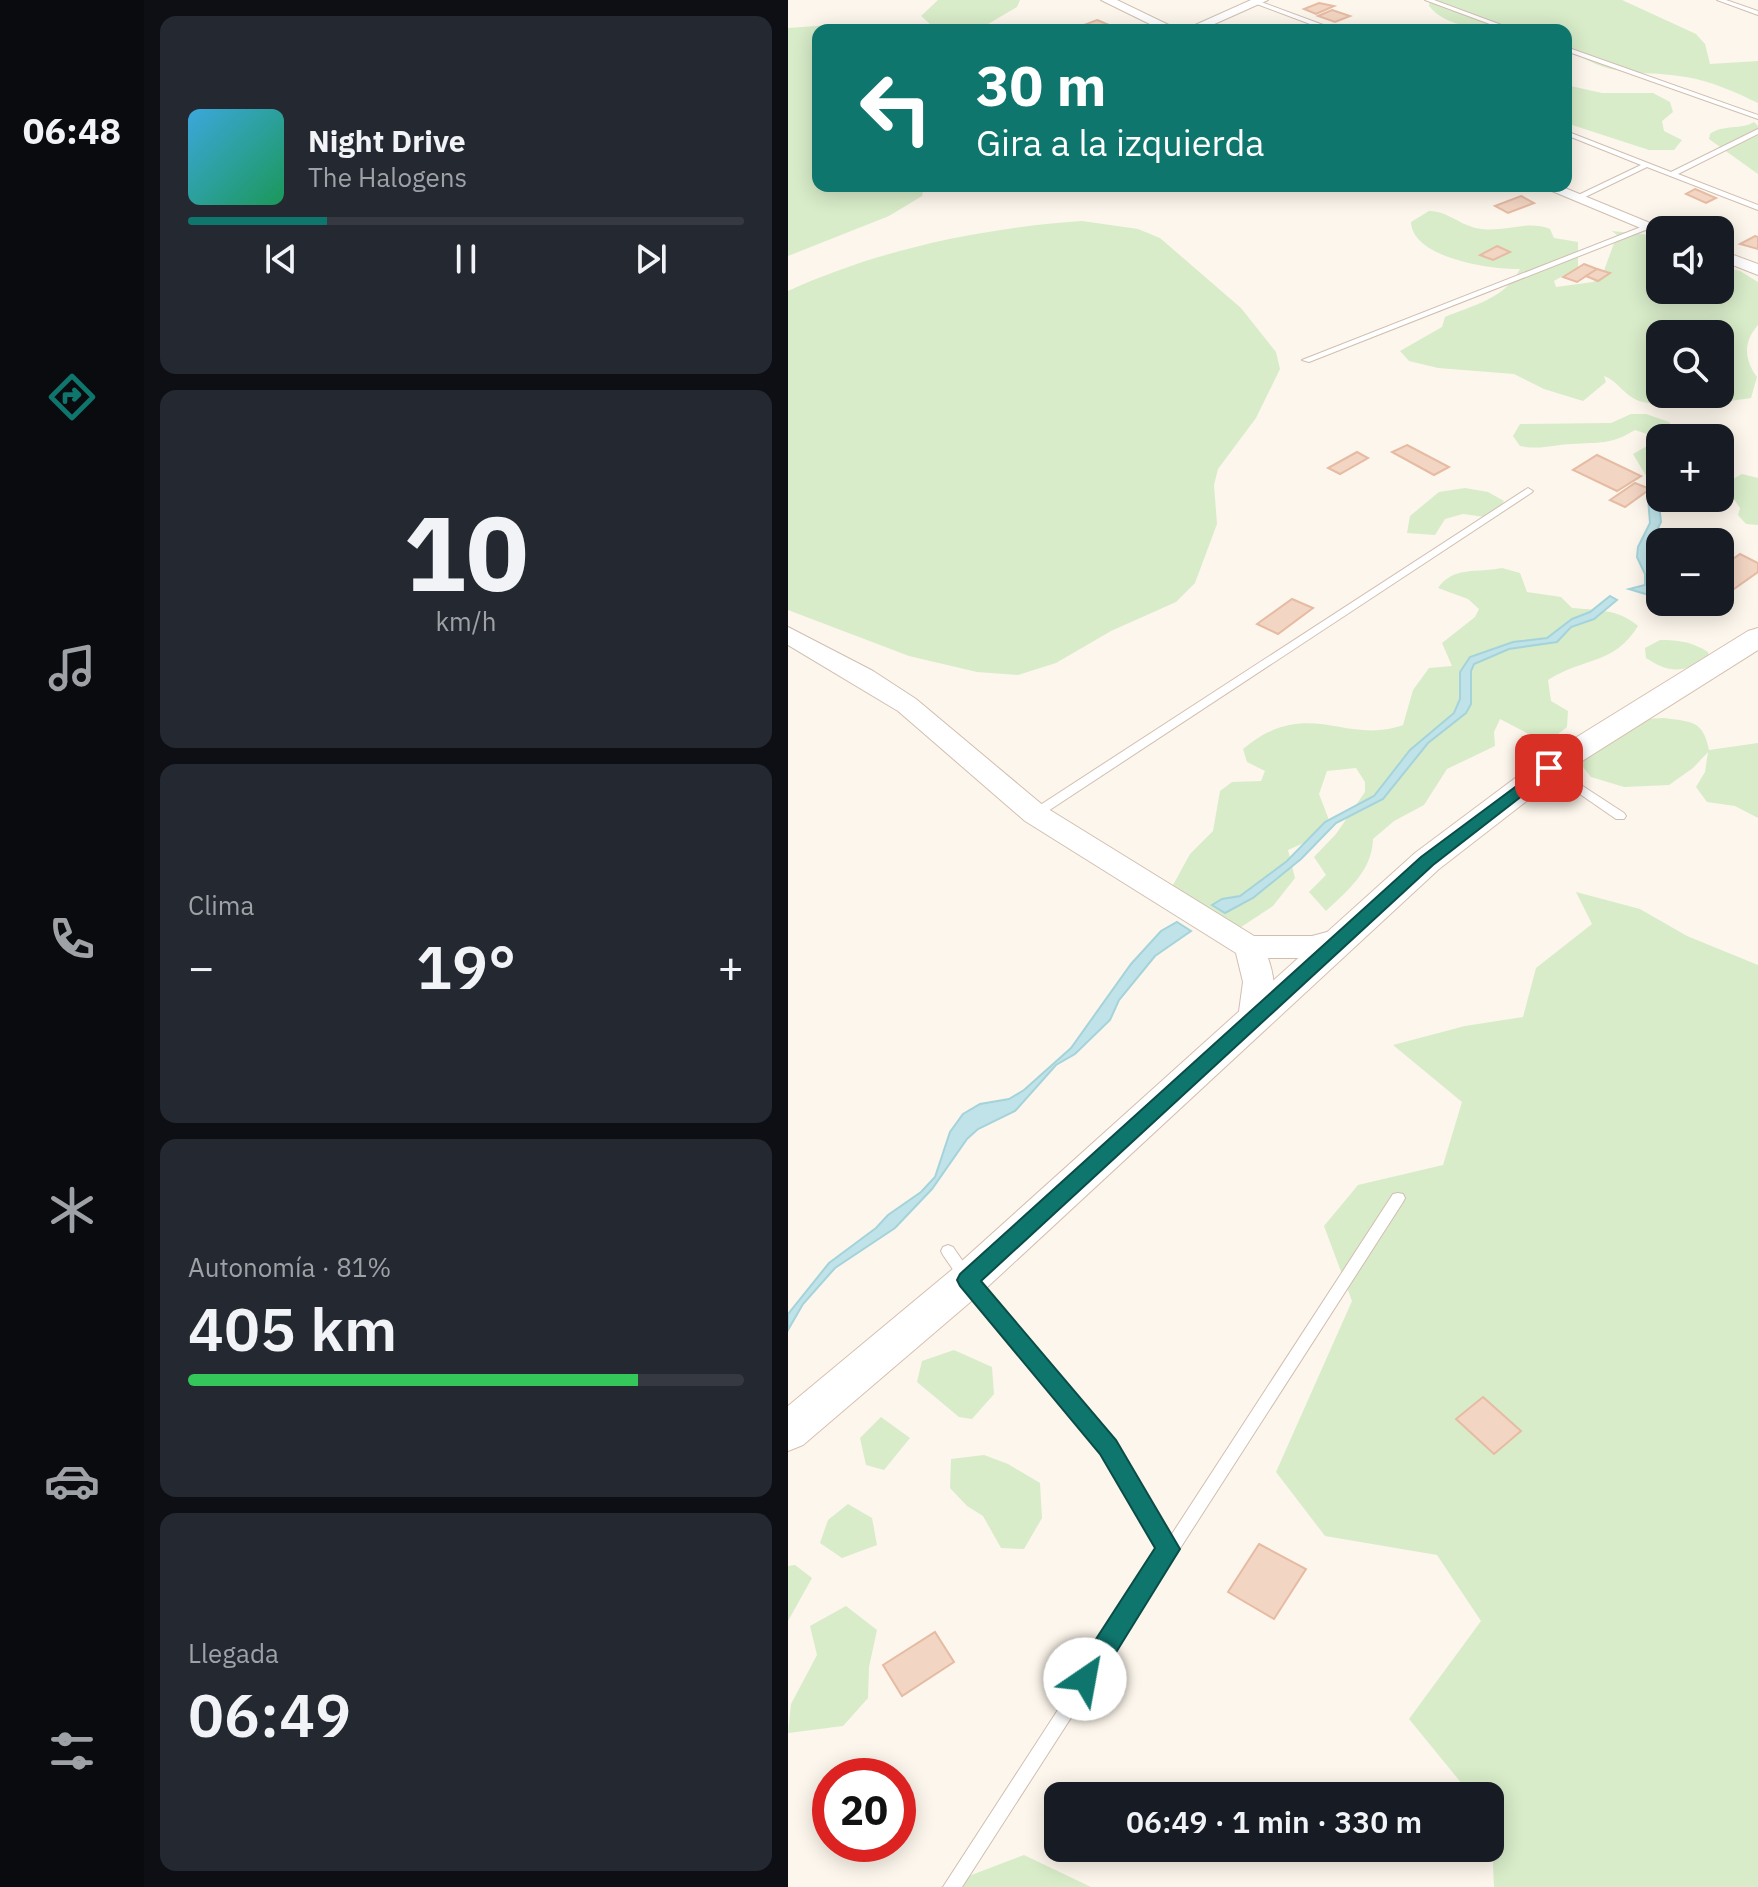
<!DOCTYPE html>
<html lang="es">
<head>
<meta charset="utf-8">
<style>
	:root { --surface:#171b24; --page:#242831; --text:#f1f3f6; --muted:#9ea1a6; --line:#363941; --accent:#0f766e }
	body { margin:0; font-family:"IBM Plex Sans",sans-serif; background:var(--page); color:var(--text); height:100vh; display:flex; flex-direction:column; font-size:30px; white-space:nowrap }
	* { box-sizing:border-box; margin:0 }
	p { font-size:26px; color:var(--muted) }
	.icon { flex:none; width:44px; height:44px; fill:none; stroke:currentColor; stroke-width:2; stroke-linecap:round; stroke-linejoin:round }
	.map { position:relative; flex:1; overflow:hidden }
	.details { display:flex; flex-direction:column; gap:16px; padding:16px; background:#0d0f14; width:644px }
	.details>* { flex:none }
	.top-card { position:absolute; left:24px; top:24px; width:760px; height:168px; border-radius:16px; box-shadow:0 4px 20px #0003; background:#0f766e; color:#fff; overflow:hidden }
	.fabs { position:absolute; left:858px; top:216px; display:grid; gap:16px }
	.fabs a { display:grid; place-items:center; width:88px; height:88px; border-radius:16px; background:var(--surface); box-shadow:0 4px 20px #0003; font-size:40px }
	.speed { position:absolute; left:24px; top:1758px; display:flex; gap:16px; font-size:40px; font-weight:700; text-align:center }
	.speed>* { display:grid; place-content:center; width:104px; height:104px; border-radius:50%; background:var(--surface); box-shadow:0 4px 20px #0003; line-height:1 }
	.speed .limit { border:12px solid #d22; background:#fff; color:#111 }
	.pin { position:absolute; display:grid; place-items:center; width:68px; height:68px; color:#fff; margin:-34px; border-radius:16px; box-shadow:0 4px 12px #0006 }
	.me { position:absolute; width:88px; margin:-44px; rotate:33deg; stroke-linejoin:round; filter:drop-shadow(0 0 6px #0008) }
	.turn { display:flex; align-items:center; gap:28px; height:168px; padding:0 32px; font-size:36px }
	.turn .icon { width:104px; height:104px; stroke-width:2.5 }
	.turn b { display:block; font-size:56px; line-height:68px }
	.big { font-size:60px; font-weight:600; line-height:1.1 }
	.details .tile { flex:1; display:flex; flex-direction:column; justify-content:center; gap:12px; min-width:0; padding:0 28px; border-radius:16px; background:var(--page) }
	.details .dial { align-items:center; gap:0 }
	.dial b { font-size:104px; line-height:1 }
	.song { display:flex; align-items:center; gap:24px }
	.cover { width:96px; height:96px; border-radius:12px; background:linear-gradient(135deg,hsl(200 70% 55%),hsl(150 70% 35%)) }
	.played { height:8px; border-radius:4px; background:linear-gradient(90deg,var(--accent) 25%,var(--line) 25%) }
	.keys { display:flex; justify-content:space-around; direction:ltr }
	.heat { display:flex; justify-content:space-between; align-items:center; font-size:44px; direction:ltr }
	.charge { height:12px; border-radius:6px; background:linear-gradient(90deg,#34c759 81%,var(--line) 0) }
	.trip { position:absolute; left:256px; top:1782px; width:460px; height:80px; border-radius:16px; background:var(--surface); box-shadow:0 4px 20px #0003; font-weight:600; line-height:80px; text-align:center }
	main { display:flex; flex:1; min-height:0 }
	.tab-bar { display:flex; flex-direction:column; width:144px; justify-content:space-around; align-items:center; background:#090b0e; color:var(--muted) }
	.tab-bar .icon { width:56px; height:56px }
	.tab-bar .selected { color:var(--accent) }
	.tab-bar b { font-size:36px; color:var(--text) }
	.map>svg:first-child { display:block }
	.green { fill:#d8ecc9; fill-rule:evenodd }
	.water { fill:#bfe3e8; stroke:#a5d3da; stroke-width:2 }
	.building { fill:#f3d5c3; stroke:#e6bba3; stroke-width:2 }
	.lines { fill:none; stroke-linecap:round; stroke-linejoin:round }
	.service-casing { stroke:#d1beb0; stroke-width:2 }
	.minor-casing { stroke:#d1beb0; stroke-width:2 }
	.tertiary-casing { stroke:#d1beb0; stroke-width:2 }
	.secondary-casing { stroke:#d6c0b0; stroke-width:2 }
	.service { fill:#fff; fill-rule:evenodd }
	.minor { fill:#fff; fill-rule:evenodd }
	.tertiary { fill:#fff; fill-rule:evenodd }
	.secondary { fill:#fff; fill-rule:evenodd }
	.route { fill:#0f766e; stroke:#0a4d48; stroke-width:2 }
</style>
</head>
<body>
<main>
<nav class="tab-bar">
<b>06:48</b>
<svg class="icon selected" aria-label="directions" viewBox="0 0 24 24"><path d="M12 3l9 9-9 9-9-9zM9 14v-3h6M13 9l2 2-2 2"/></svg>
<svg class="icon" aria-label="music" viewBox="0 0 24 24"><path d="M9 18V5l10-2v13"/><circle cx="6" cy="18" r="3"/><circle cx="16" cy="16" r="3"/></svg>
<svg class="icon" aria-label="phone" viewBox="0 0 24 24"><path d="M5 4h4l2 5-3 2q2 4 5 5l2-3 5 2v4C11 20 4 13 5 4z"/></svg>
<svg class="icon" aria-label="climate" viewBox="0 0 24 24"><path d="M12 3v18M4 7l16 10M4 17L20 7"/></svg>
<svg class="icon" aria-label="car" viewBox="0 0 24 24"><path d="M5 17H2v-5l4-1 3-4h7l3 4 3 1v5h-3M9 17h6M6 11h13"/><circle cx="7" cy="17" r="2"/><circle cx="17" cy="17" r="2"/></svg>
<svg class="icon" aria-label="filters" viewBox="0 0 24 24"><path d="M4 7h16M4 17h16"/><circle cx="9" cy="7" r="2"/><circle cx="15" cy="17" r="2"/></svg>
</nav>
<section class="details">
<div class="tile">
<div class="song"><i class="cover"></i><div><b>Night Drive</b><p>The Halogens</p></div></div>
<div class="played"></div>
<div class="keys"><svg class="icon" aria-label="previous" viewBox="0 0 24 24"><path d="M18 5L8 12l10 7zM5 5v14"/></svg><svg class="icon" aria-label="pause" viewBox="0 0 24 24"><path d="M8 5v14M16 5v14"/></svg><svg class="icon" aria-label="next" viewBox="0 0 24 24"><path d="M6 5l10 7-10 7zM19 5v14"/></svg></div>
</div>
<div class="tile dial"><b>10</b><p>km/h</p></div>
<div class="tile"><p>Clima</p>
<div class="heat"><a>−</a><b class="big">19°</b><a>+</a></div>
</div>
<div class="tile"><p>Autonomía · 81%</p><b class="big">405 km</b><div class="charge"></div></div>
<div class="tile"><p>Llegada</p><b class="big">06:49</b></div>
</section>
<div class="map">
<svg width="970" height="1887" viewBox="0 0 970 1887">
	<rect width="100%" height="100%" fill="#fdf6ec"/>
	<!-- green -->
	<g class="green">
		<path d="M150,0H232L229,7L200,24L162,27L164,30H30V186H136L134,196L101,216L0,256V28L56,24L143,25L133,16Z"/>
		<path d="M642,0H834L908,34L917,44L922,64L970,61V103C947,92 923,81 898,77C849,69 823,80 778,47V30C741,30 666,38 641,6Z"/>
		<path d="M778,85L814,93H865L882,102L885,112L874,121L876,131L894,140L886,150H861L778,123Z"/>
		<path d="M966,122L970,126V174L921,139L922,134C935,124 954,130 966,122Z"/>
		<path d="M641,211C661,211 673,227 694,229C717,232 739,220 762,229L766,238L790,242V267L766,281L768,287L805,282L814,276L829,235L824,231L872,236V290H932V266L952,271L970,282V325C955,342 956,359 969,377L963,398C938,402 864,411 845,398C833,391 829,381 816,376L818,382L795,401L756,389L726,374L650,368L621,361L612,351L654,327L657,317C685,305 717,299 732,269C704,270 624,258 623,222ZM872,334H932V394H872Z"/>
		<path d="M294,221L350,229L372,238L453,308L488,352L492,369L468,418L430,469L426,485L429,524L407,583L388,602L323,631L268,663L230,675L189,672L121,656L0,610V291C92,249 194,228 294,221Z"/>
		<path d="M843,414H858L881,422L891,438H872V485L863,484L845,454L859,446L862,435L847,430C823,445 811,442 784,444C763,445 754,450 732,446L725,436L732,424L823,423Z"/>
		<path d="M954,474L970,478V525L958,524L950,515L952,508L946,499L932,494V486Z"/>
		<path d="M677,488L700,492L716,501L704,518L675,514L657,519L647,535L619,533L622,516L651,492Z"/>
		<path d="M714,568L732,573L739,592L773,597L784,608C808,610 831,609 850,626C826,665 796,657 760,680L763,701L780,711L779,727L756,745L741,734L712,719L706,732L707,746L659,769L636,805L606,821L585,839C584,871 560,890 538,911L521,892L538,875L526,857L548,834L577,792V782L568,768L539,771L531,794L541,820L527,838L500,850L507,878L485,906L447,931L379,908L385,885L402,854L425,831L432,791L444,782L473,781L477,771L459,762L455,749C520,695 556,746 615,725L625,690L641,668L664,666L654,643L687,617L691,609L680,599L650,588C665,566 690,573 714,568Z"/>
		<path d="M872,640C891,640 904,642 920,652L921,657C896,672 884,675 858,658L857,648Z"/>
		<path d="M876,718C904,722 915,720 921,750L970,743V818L947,806L919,802L908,787L917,772L920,752L905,768L881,785L836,787L803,777L787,757L838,720Z"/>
		<path d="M788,892L852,909L899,936L970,965V1887H706L702,1796H684L621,1719L693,1621L649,1555L537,1536L488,1472L564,1301L536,1226L570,1185L655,1165L674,1102L605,1045L677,1026L735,1017L748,968L804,924Z"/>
		<path d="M166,1350L204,1367L206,1394L184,1419L171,1417L129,1382L134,1361Z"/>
		<path d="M93,1417L122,1438L96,1470L78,1465L72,1438Z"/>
		<path d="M196,1455L220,1464L252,1483L254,1518L236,1549L213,1548L195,1516L179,1506L162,1488L163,1459Z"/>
		<path d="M60,1504L84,1518L89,1545L54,1558L32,1543L40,1520Z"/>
		<path d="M7,1565L24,1578L0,1621V1566Z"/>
		<path d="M58,1606L89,1630L81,1667L80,1698L55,1726L0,1733L3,1704L29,1655L22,1626Z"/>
		<path d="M236,1855L303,1887H152Z"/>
	</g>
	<!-- water -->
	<g class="water">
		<path d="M872,493L875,498L871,504L873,522L859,550L868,584L861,595L841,589L857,585V574L849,557L850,547L862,523L860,498Z"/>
		<path d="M822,596L829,600L806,619L783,627L769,642L721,649L686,664L683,671V704L678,713L640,743L595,799L548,823L513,859L465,898L437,913L424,905L434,899L452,896L499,861L537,822L586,796L622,750L666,713L672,699V672L682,657L725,642L759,638L784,619L802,612Z"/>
		<path d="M389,922L403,931L367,956L331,1000L322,1020L287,1054L268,1065L227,1111L190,1129L179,1139L144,1189L107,1228L47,1268L15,1304L0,1330V1314L41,1263L88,1228L100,1215L133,1192L147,1177L162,1132L175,1114L192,1104L221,1099L236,1090L283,1048L343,964L373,931Z"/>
	</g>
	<!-- building -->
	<g class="building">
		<path d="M531,3L546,6L528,14L516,9Z"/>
		<path d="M544,10L562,16L547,22L530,16Z"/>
		<path d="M309,20L321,25L307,30H283Z"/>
		<path d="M907,189L928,198L918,203L898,194Z"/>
		<path d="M733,196L746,203L720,213L707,206Z"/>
		<path d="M967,236L970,237V249L952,244Z"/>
		<path d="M709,246L722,252L705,260L692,255Z"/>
		<path d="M796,264L809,269L789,282L775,277Z"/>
		<path d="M809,269L822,273L810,281L798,276Z"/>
		<path d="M619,445L661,467L646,475L604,452Z"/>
		<path d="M569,452L580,458L552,474L540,468Z"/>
		<path d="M809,455L853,476L829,491L785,470Z"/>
		<path d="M847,483L862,489L837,507L822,500Z"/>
		<path d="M952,554L970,563V572L943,591L932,586V568Z"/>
		<path d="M504,599L525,608L490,634L469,624Z"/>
		<path d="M695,1397L733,1431L706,1454L668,1419Z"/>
		<path d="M471,1544L518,1569L486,1619L440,1592Z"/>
		<path d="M147,1632L166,1662L114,1696L95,1665Z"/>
	</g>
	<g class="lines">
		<defs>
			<g id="service">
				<path d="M468,0L546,29L547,30H538L466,3L465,2Z"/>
				<path d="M637,0H646L727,30H718Z"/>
				<path d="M929,0H938L970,11V15Z"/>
				<path d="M778,47L970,115V119L778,51Z"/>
				<path d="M970,129V134L890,174L970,205V210L859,167L791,200L784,198L853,165L778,135V131L883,172Z"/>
				<path d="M858,225L865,227L521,362L514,360Z"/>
				<path d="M740,488L745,491L743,493L251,817H243L241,814L243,811Z"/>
				<path d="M761,764L836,813L838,816L836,819H828L757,770L756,768L757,766Z"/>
				<path d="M610,1193L615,1194L617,1198L615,1202L174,1887H155L373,1551L315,1452L175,1284L155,1255L153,1251L155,1247L160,1245L165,1247L185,1276L325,1442L382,1537L605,1194Z"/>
			</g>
			<g id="minor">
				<path d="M313,0H329L391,30H374Z"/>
				<path d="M463,0H480L413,30H396Z"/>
				<path d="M752,186H772L879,230H872V236L867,234Z"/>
				<path d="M932,250L970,264V275L932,260Z"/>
			</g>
			<path id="tertiary" d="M0,627L85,671L128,699L257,807L466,936H524L554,928L565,932L569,939L565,946L524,958H480C488,980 489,1006 477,1027L466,1030L455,1027L450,1019L455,982L448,953L237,821L110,711L0,645Z"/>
			<path id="secondary" d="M970,628V650L772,775L651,869L194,1292L15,1445L0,1451V1406L166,1268L627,853L750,761L960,631Z"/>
		</defs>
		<!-- service casing -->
		<use href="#service" class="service-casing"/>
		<!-- minor casing -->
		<use href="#minor" class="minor-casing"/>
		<!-- tertiary casing -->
		<use href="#tertiary" class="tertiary-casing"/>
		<!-- secondary casing -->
		<use href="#secondary" class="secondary-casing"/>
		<!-- service -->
		<use href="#service" class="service"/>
		<!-- minor -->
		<use href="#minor" class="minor"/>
		<!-- tertiary -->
		<use href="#tertiary" class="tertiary"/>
		<!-- secondary -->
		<use href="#secondary" class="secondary"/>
	</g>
	<!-- route -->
	<path class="route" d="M761,762L766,764L769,768L766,771L645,865L193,1281L328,1440L392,1549L306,1688L297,1691L288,1688L285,1679L288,1670L367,1548L312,1454L172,1286L169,1280L172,1274L633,857Z"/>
</svg>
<div class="fabs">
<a><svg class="icon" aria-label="sound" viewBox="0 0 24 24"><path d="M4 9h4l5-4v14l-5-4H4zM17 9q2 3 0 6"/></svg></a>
<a><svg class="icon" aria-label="search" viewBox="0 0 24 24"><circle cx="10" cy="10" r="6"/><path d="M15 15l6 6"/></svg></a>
<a>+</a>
<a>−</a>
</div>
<div class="speed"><div class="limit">20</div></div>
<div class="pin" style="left:761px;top:768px;background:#d93025"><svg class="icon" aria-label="arrive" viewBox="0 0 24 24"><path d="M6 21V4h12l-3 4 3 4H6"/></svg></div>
<svg class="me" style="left:297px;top:1679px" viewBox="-20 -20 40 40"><circle r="19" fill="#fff"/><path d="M0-13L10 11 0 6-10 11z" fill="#0f766e"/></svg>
<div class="trip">06:49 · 1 min · 330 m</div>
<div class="top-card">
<div class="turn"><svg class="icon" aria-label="left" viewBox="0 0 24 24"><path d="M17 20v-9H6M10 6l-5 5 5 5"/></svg><div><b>30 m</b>Gira a la izquierda</div></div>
</div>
</div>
</main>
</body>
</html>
